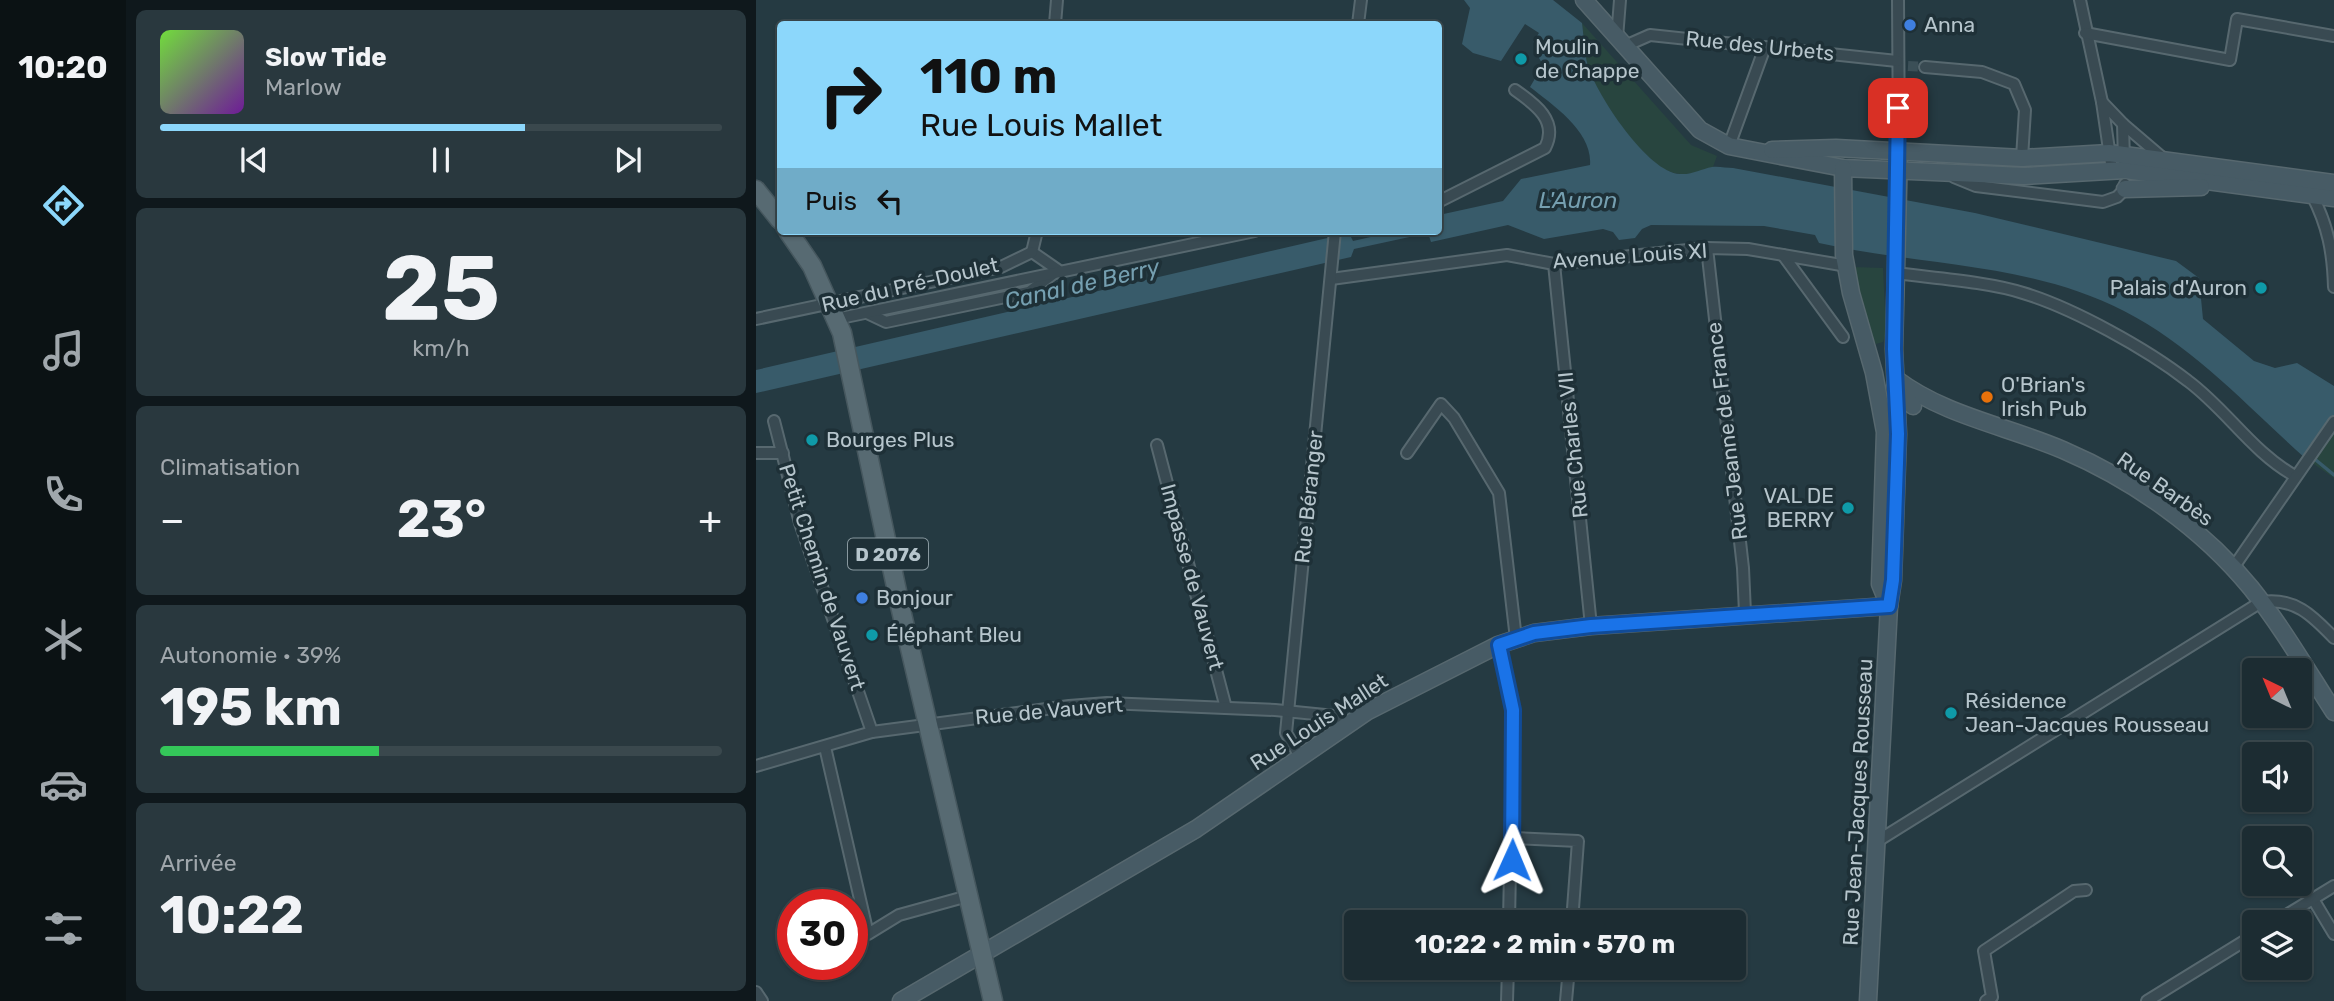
<!DOCTYPE html>
<html lang="fr">
<head>
<meta charset="utf-8">
<style>
	:root { --surface:#1c2c32; --page:#29383e; --text:#f1f3f6; --muted:#a0a7ac; --line:#3a484d; --accent:#8cd7fb }
	body { margin:0; font-family:Rubik,sans-serif; background:var(--page); color:var(--text); height:100vh; display:flex; flex-direction:column; font-size:26px; white-space:nowrap }
	* { box-sizing:border-box; margin:0 }
	p { font-size:23px; color:var(--muted) }
	.icon { flex:none; width:38px; height:38px; fill:none; stroke:currentColor; stroke-width:2; stroke-linecap:round; stroke-linejoin:round }
	.map { position:relative; flex:1; overflow:hidden }
	.sheet { display:flex; flex-direction:column; gap:10px; padding:10px; background:#0f181c; width:630px }
	.sheet>* { flex:none }
	.banner { position:absolute; left:21px; top:21px; width:665px; height:214px; border-radius:7px; box-shadow:0 2px 5px #0004,0 0 0 2px var(--line); background:#8cd7fb; color:#111; overflow:hidden }
	.needle { width:46px; rotate:317deg }
	.tools { position:absolute; left:1486px; top:658px; display:grid; gap:14px }
	.tools a { display:grid; place-items:center; width:70px; height:70px; border-radius:7px; background:var(--surface); box-shadow:0 2px 5px #0004,0 0 0 2px var(--line); font-size:35px }
	.speed { position:absolute; left:21px; top:889px; display:flex; gap:14px; font-size:35px; font-weight:700; text-align:center }
	.speed>* { display:grid; place-content:center; width:91px; height:91px; border-radius:50%; background:var(--surface); box-shadow:0 2px 5px #0004,0 0 0 2px var(--line); line-height:1 }
	.speed .limit { border:10px solid #d22; background:#fff; color:#111 }
	.pin { position:absolute; display:grid; place-items:center; width:60px; height:60px; color:#fff; margin:-30px; border-radius:14px; box-shadow:0 4px 10px #0006 }
	.me { position:absolute; width:77px; margin:-38px; rotate:1deg; stroke-linejoin:round; filter:drop-shadow(0 0 5px #0008) }
	.turn { display:flex; align-items:center; gap:24px; height:147px; padding:0 28px; font-size:32px }
	.turn .icon { width:91px; height:91px; stroke-width:2.5 }
	.turn b { display:block; font-size:49px; line-height:60px }
	.then { display:flex; align-items:center; height:66px; padding:0 28px; background:#0003; gap:14px; font-size:26px }
	.big { font-size:52px; font-weight:700; line-height:1.1 }
	.sheet .card { flex:1; display:flex; flex-direction:column; justify-content:center; gap:10px; min-width:0; padding:0 24px; border-radius:10px; background:var(--page) }
	.sheet .dial { align-items:center; gap:0 }
	.dial b { font-size:91px; line-height:1 }
	.song { display:flex; align-items:center; gap:21px }
	.cover { width:84px; height:84px; border-radius:10px; background:linear-gradient(135deg,hsl(100 70% 55%),hsl(280 70% 35%)) }
	.played { height:7px; border-radius:4px; background:linear-gradient(90deg,var(--accent) 65%,var(--line) 65%) }
	.keys { display:flex; justify-content:space-around; direction:ltr }
	.heat { display:flex; justify-content:space-between; align-items:center; font-size:38px; direction:ltr }
	.charge { height:10px; border-radius:5px; background:linear-gradient(90deg,#34c759 39%,var(--line) 0) }
	.trip { position:absolute; left:588px; top:910px; width:402px; height:70px; border-radius:7px; background:var(--surface); box-shadow:0 2px 5px #0004,0 0 0 2px var(--line); font-weight:700; line-height:70px; text-align:center }
	main { display:flex; flex:1; min-height:0 }
	.tabs { display:flex; flex-direction:column; width:126px; justify-content:space-around; align-items:center; background:#0b1214; color:var(--muted) }
	.tabs .icon { width:49px; height:49px }
	.tabs .current { color:var(--accent) }
	.tabs b { font-size:32px; color:var(--text) }
	.map>svg:first-child { display:block }
	.green { fill:#28453f }
	.water { fill:#385b6a }
	.lines { fill:none; stroke-linecap:round; stroke-linejoin:round }
	.stream { stroke:#385b6a; stroke-width:3.5 }
	.minor-tunnel { stroke:#3b4f57; stroke-width:10; stroke-dasharray:10 5; stroke-linecap:butt }
	.minor-casing { stroke:#57686f; stroke-width:14 }
	.secondary-casing { stroke:#57686f; stroke-width:19 }
	.primary-casing { stroke:#46575e; stroke-width:21 }
	.minor { stroke:#394a52; stroke-width:10 }
	.secondary { stroke:#475b65; stroke-width:16 }
	.primary { stroke:#576a72; stroke-width:18 }
	.route-casing { stroke:#114b97; stroke-width:18 }
	.route { stroke:#1a73e8; stroke-width:12 }
	.shop-dot { fill:#3f7fe0; stroke:#1e3037; stroke-width:2.5 }
	.culture-dot { fill:#0f9aa8; stroke:#1e3037; stroke-width:2.5 }
	.food-dot { fill:#e8710a; stroke:#1e3037; stroke-width:2.5 }
	.labels { text-anchor:middle; stroke-width:7; stroke-linejoin:round; paint-order:stroke }
	.shield { fill:#1e3037; stroke:#88989f; stroke-width:2 }
	.shield-label { font-size:19px; font-weight:bold; fill:#b6c5cc }
	.poi-label { font-size:21px; fill:#b6c5cc; stroke:#1e3037; text-anchor:start }
	.street-label { font-size:21px; fill:#b6c5cc; stroke:#1e3037 }
	.water-label { font-size:23px; font-style:italic; fill:#759fb0; stroke:#1e3037 }
</style>
</head>
<body>
<main>
<nav class="tabs">
<b>10:20</b>
<svg class="icon current" aria-label="directions" viewBox="0 0 24 24"><path d="M12 3l9 9-9 9-9-9zM9 14v-3h6M13 9l2 2-2 2"/></svg>
<svg class="icon" aria-label="music" viewBox="0 0 24 24"><path d="M9 18V5l10-2v13"/><circle cx="6" cy="18" r="3"/><circle cx="16" cy="16" r="3"/></svg>
<svg class="icon" aria-label="phone" viewBox="0 0 24 24"><path d="M5 4h4l2 5-3 2q2 4 5 5l2-3 5 2v4C11 20 4 13 5 4z"/></svg>
<svg class="icon" aria-label="climate" viewBox="0 0 24 24"><path d="M12 3v18M4 7l16 10M4 17L20 7"/></svg>
<svg class="icon" aria-label="car" viewBox="0 0 24 24"><path d="M5 17H2v-5l4-1 3-4h7l3 4 3 1v5h-3M9 17h6M6 11h13"/><circle cx="7" cy="17" r="2"/><circle cx="17" cy="17" r="2"/></svg>
<svg class="icon" aria-label="filters" viewBox="0 0 24 24"><path d="M4 7h16M4 17h16"/><circle cx="9" cy="7" r="2"/><circle cx="15" cy="17" r="2"/></svg>
</nav>
<section class="sheet">
<div class="card">
<div class="song"><i class="cover"></i><div><b>Slow Tide</b><p>Marlow</p></div></div>
<div class="played"></div>
<div class="keys"><svg class="icon" aria-label="previous" viewBox="0 0 24 24"><path d="M18 5L8 12l10 7zM5 5v14"/></svg><svg class="icon" aria-label="pause" viewBox="0 0 24 24"><path d="M8 5v14M16 5v14"/></svg><svg class="icon" aria-label="next" viewBox="0 0 24 24"><path d="M6 5l10 7-10 7zM19 5v14"/></svg></div>
</div>
<div class="card dial"><b>25</b><p>km/h</p></div>
<div class="card"><p>Climatisation</p>
<div class="heat"><a>−</a><b class="big">23°</b><a>+</a></div>
</div>
<div class="card"><p>Autonomie · 39%</p><b class="big">195 km</b><div class="charge"></div></div>
<div class="card"><p>Arrivée</p><b class="big">10:22</b></div>
</section>
<div class="map">
<svg width="1578" height="1001" viewBox="0 0 1578 1001">
	<rect width="100%" height="100%" fill="#253a42"/>
	<!-- green -->
	<g class="green">
		<path d="M826,23L935,145L961,156L957,167C944,172 929,177 915,172C885,162 841,96 832,66C828,53 828,37 826,23Z"/>
		<path d="M1097,267L1127,268L1130,333L1127,342L1120,344L1116,336Z"/>
		<path d="M1578,418V478L1549,458Z"/>
	</g>
	<!-- water -->
	<path class="water" d="M708,0H797L826,23C828,37 828,52 832,66C841,95 892,173 924,174C936,175 945,169 956,167C962,166 971,168 977,168L1219,213L1420,261L1443,278L1447,319L1498,361L1519,368L1541,363L1578,386V418L1549,458C1492,407 1437,346 1368,311C1273,262 1164,266 1063,243L1059,235L1008,226L895,225L886,229L879,238L863,240L857,232L847,229L788,239L752,225L675,242L672,233L598,249L595,257L0,393V370L593,233L597,241L641,231H682L683,215L747,201L765,179L834,165C837,132 797,105 774,87L787,65L783,58L786,49L777,42L783,33L769,24L745,61L717,53L706,44L714,8Z"/>
	<g class="lines">
		<!-- stream -->
		<path class="stream" d="M1555,456L1578,475"/>
		<!-- minor-tunnel -->
		<path class="minor-tunnel" d="M1152,66L1169,67"/>
		<defs>
			<g id="minor">
				<path d="M1142,0L1143,151"/>
				<path d="M1324,0L1346,102L1356,170"/>
				<path d="M299,24L301,0"/>
				<path d="M602,24L605,0"/>
				<path d="M1329,33L1474,60L1481,19L1578,36"/>
				<path d="M861,38L864,0"/>
				<path d="M869,46L894,35L1141,61"/>
				<path d="M1169,67L1226,72L1258,84L1269,110L1266,158"/>
				<path d="M1346,102L1367,124L1368,161"/>
				<path d="M1367,124L1408,159"/>
				<path d="M973,146L1009,47"/>
				<path d="M1198,177L1220,186L1347,202L1361,197L1369,189V184"/>
				<path d="M1556,195C1572,226 1577,252 1578,287"/>
				<path d="M682,202L789,148C803,121 779,104 759,90"/>
				<path d="M951,248L987,568L989,613"/>
				<path d="M276,252L302,270"/>
				<path d="M276,252L281,231"/>
				<path d="M1027,255L1087,337"/>
				<path d="M798,264L835,626"/>
				<path d="M1140,273C1177,278 1233,282 1267,293C1317,308 1391,349 1432,381C1471,410 1496,452 1539,476"/>
				<path d="M575,279L751,255L798,264L951,248L992,249L1091,266"/>
				<path d="M111,313L130,322L273,292L297,274"/>
				<path d="M0,319L245,267L276,252"/>
				<path d="M80,319L499,231"/>
				<path d="M18,421L44,523L116,732"/>
				<path d="M401,445L470,708"/>
				<path d="M0,453H27"/>
				<path d="M651,453L685,404L698,418L743,493L760,639"/>
				<path d="M1477,568L1578,422"/>
				<path d="M742,645L757,710L753,922"/>
				<path d="M69,747L112,934L143,915L212,896"/>
				<path d="M545,758L530,733L579,231"/>
				<path d="M0,766L116,732L313,706L351,703L519,710L579,716L586,727"/>
				<path d="M757,838L822,841L816,922"/>
				<path d="M1120,842L1505,602C1538,597 1556,615 1578,638"/>
				<path d="M1557,899L1578,934"/>
				<path d="M1519,922L1578,886"/>
				<path d="M0,992L6,1001"/>
				<path d="M751,1001L752,968"/>
				<path d="M810,1001L813,968"/>
				<path d="M1230,1001L1236,997L1228,951L1318,891L1330,890"/>
				<path d="M1391,1001L1498,935"/>
			</g>
			<g id="secondary">
				<path d="M828,0L944,130L973,146L1087,168L1268,176L1369,170L1578,198"/>
				<path d="M1016,150L1080,148L1266,158L1353,153L1578,183"/>
				<path d="M1087,168L1088,255L1095,293L1118,373L1129,432L1124,584L1133,606"/>
				<path d="M1369,189L1445,187"/>
				<path d="M1140,379C1189,416 1251,426 1307,450C1377,480 1446,528 1495,588C1526,627 1551,670 1578,712"/>
				<path d="M1138,389L1157,406"/>
				<path d="M145,1001L440,829L612,711L742,645L778,633L835,626L1133,606"/>
				<path d="M1112,1001L1133,606L1137,580L1142,434L1138,349L1143,151"/>
			</g>
			<g id="primary">
				<path d="M0,190L24,220"/>
				<path d="M32,231L56,266L86,333L145,610L237,1001"/>
			</g>
		</defs>
		<!-- minor casing -->
		<use href="#minor" class="minor-casing"/>
		<!-- secondary casing -->
		<use href="#secondary" class="secondary-casing"/>
		<!-- primary casing -->
		<use href="#primary" class="primary-casing"/>
		<!-- minor -->
		<use href="#minor" class="minor"/>
		<!-- secondary -->
		<use href="#secondary" class="secondary"/>
		<!-- primary -->
		<use href="#primary" class="primary"/>
	</g>
	<g class="lines">
		<defs>
			<path id="route" d="M756,860L757,710L743,645L778,633L835,626L1133,606L1137,580L1142,434L1138,349L1142,108"/>
		</defs>
		<!-- route casing -->
		<use href="#route" class="route-casing"/>
		<!-- route -->
		<use href="#route" class="route"/>
	</g>
	<!-- markers -->
	<g class="shop-dot">
		<circle cx="1154" cy="25" r="7"/>
		<circle cx="106" cy="598" r="7"/>
	</g>
	<g class="culture-dot">
		<circle cx="765" cy="59" r="7"/>
		<circle cx="1505" cy="288" r="7"/>
		<circle cx="56" cy="440" r="7"/>
		<circle cx="1092" cy="508" r="7"/>
		<circle cx="116" cy="635" r="7"/>
		<circle cx="1195" cy="713" r="7"/>
	</g>
	<circle class="food-dot" cx="1231" cy="397" r="7"/>
	<g class="labels">
		<!-- shield labels -->
		<rect class="shield" x="92" y="538.5" width="80" height="31" rx="5"/>
		<g class="shield-label">
			<text x="132" y="561">D 2076</text>
		</g>
		<!-- poi labels -->
		<g class="poi-label">
			<text x="1168" y="32">Anna</text>
			<text x="779" y="54">Moulin<tspan x="779" dy="24">de Chappe</tspan></text>
			<text x="1491" y="295" text-anchor="end">Palais d'Auron</text>
			<text x="1245" y="392">O'Brian's<tspan x="1245" dy="24">Irish Pub</tspan></text>
			<text x="70" y="447">Bourges Plus</text>
			<text x="1078" y="503" text-anchor="end">VAL DE<tspan x="1078" dy="24">BERRY</tspan></text>
			<text x="120" y="605">Bonjour</text>
			<text x="130" y="642">Éléphant Bleu</text>
			<text x="1209" y="708">Résidence<tspan x="1209" dy="24">Jean-Jacques Rousseau</tspan></text>
		</g>
		<!-- street labels -->
		<g class="street-label">
			<text transform="translate(1004 46) rotate(6)" y="7">Rue des Urbets</text>
			<text transform="translate(874 256) rotate(-4)" y="7">Avenue Louis XI</text>
			<text transform="translate(154 285) rotate(-13)" y="7">Rue du Pré-Doulet</text>
			<text transform="translate(971 431) rotate(-97)" y="7">Rue Jeanne de France</text>
			<text transform="translate(817 445) rotate(-96)" y="7">Rue Charles VII</text>
			<text transform="translate(1409 489) rotate(35)" y="7">Rue Barbès</text>
			<text transform="translate(553 497) rotate(-84)" y="7">Rue Béranger</text>
			<text transform="translate(66 577) rotate(72)" y="7">Petit Chemin de Vauvert</text>
			<text transform="translate(436 577) rotate(75)" y="7">Impasse de Vauvert</text>
			<text transform="translate(293 711) rotate(-5)" y="7">Rue de Vauvert</text>
			<text transform="translate(563 722) rotate(-33)" y="7">Rue Louis Mallet</text>
			<text transform="translate(1102 802) rotate(-87)" y="7">Rue Jean-Jacques Rousseau</text>
		</g>
		<!-- water labels -->
		<g class="water-label">
			<text x="822" y="208">L'Auron</text>
			<text transform="translate(326 284) rotate(-13)" y="8">Canal de Berry</text>
		</g>
	</g>
</svg>
<div class="tools">
<a><svg class="needle" viewBox="-14 -14 28 28"><path d="M0-13l5 13h-10z" fill="#e53935"/><path d="M0 13l5-13h-10z" fill="#a0a7ac"/></svg></a>
<a><svg class="icon" aria-label="sound" viewBox="0 0 24 24"><path d="M4 9h4l5-4v14l-5-4H4zM17 9q2 3 0 6"/></svg></a>
<a><svg class="icon" aria-label="search" viewBox="0 0 24 24"><circle cx="10" cy="10" r="6"/><path d="M15 15l6 6"/></svg></a>
<a><svg class="icon" aria-label="layers" viewBox="0 0 24 24"><path d="M12 4l9 5-9 5-9-5zM3 14l9 5 9-5"/></svg></a>
</div>
<div class="speed"><div class="limit">30</div></div>
<div class="pin" style="left:1142px;top:108px;background:#d93025"><svg class="icon" aria-label="arrive" viewBox="0 0 24 24"><path d="M6 21V4h12l-3 4 3 4H6"/></svg></div>
<svg class="me" style="left:756px;top:860px" viewBox="-20 -20 40 40"><path d="M0-17L14 15 0 8-14 15z" fill="#1a73e8" stroke="#fff" stroke-width="4"/></svg>
<div class="trip">10:22 · 2 min · 570 m</div>
<div class="banner">
<div class="turn"><svg class="icon" aria-label="right" viewBox="0 0 24 24"><path d="M7 20v-9h11M14 6l5 5-5 5"/></svg><div><b>110 m</b>Rue Louis Mallet</div></div>
<div class="then">Puis<svg class="icon" aria-label="left" viewBox="0 0 24 24"><path d="M17 20v-9H6M10 6l-5 5 5 5"/></svg></div>
</div>
</div>
</main>
</body>
</html>
